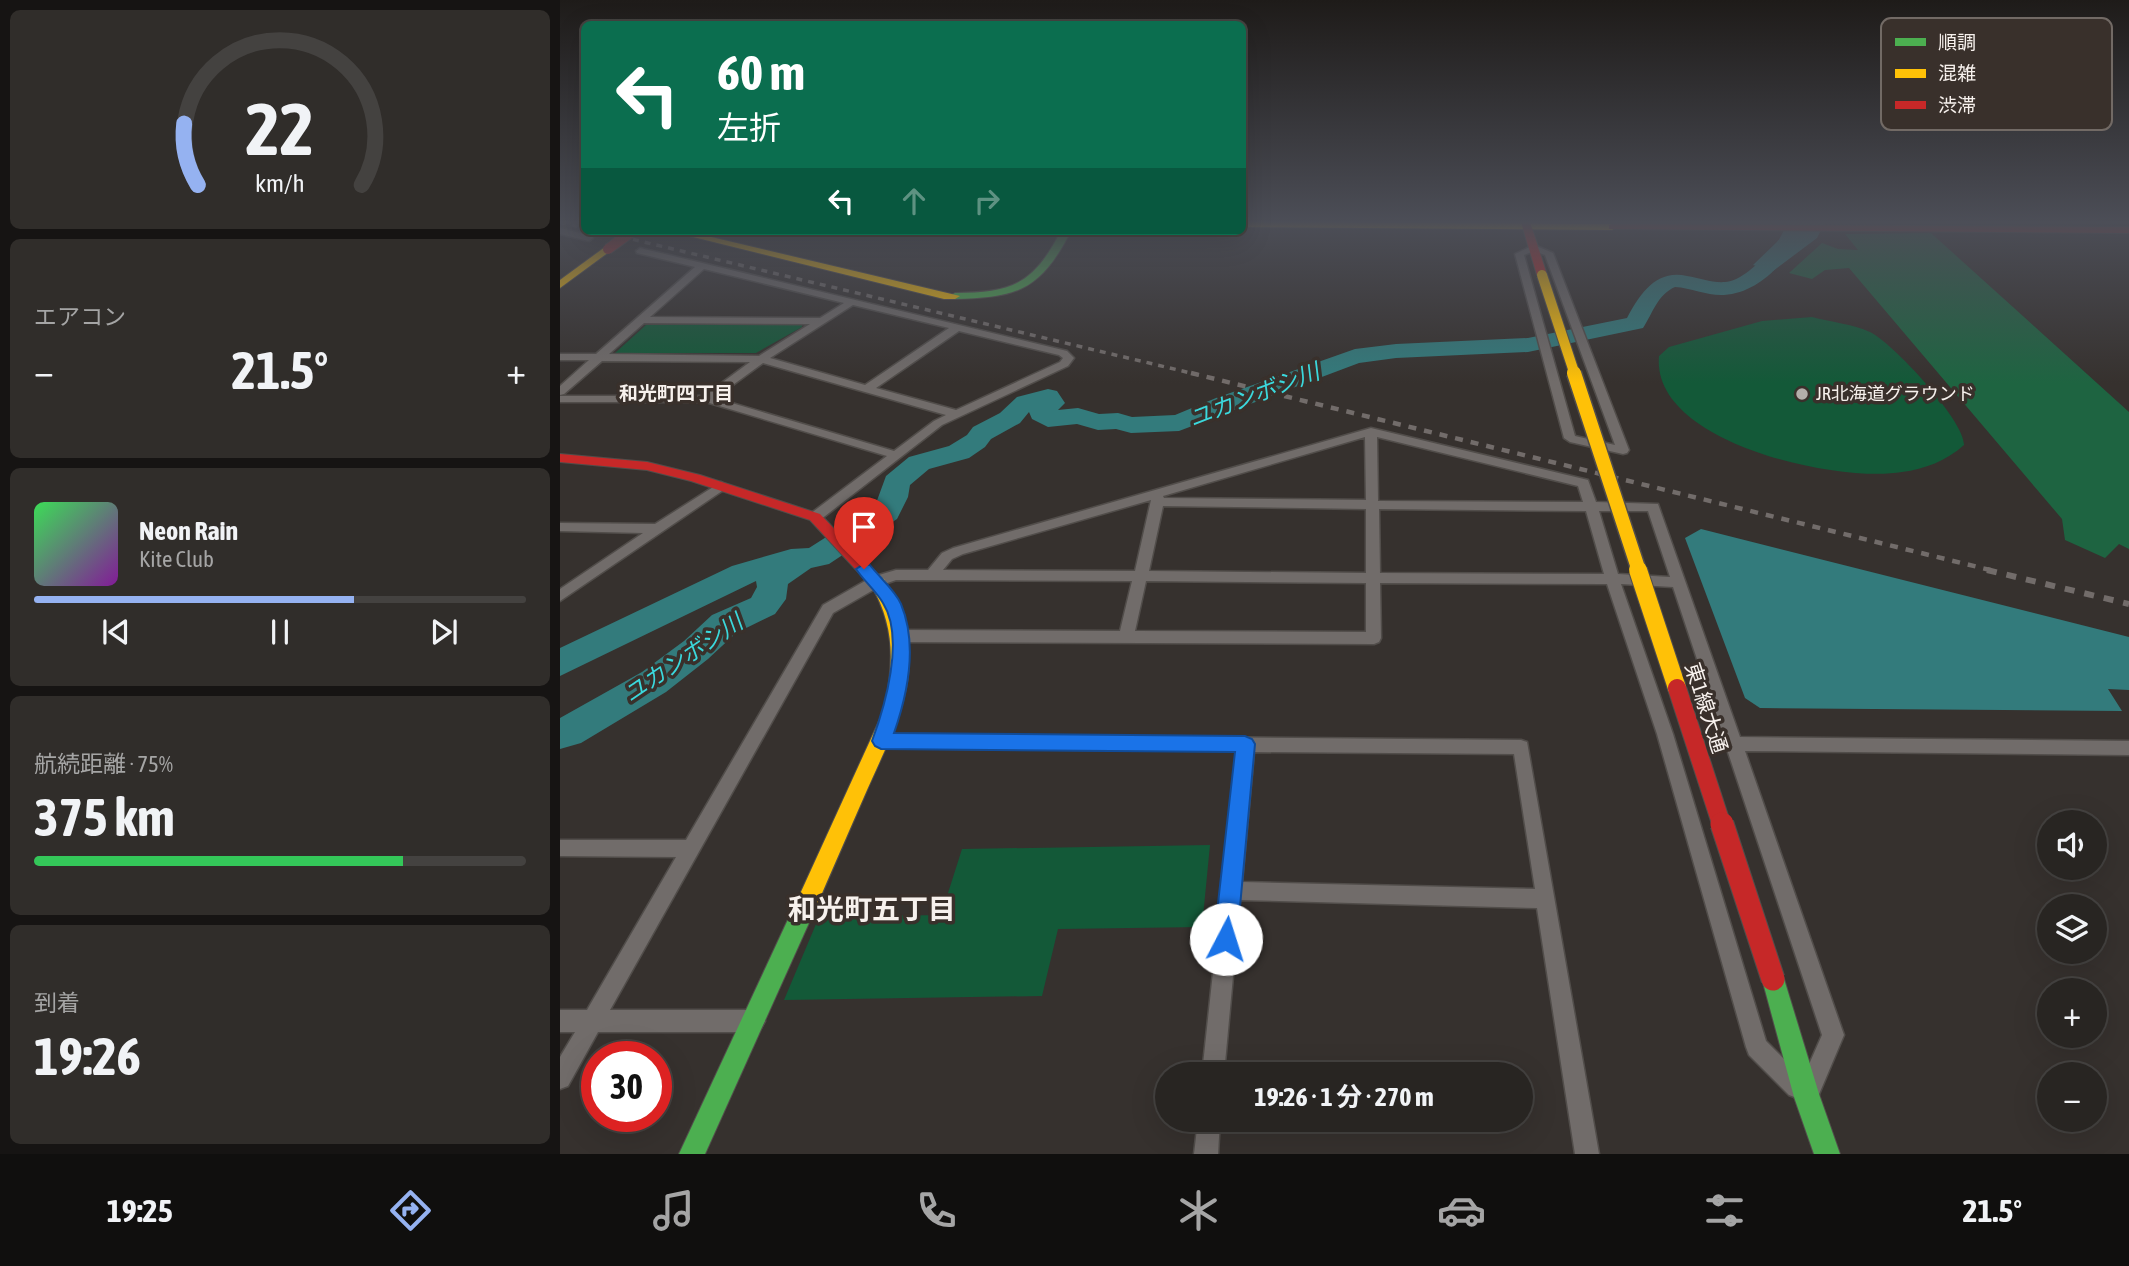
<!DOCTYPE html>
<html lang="ja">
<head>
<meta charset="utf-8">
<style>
	:root { --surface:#282522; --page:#302d2a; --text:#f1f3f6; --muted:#a5a5a5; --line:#444240; --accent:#95b2f1 }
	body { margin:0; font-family:"Asap Condensed","Noto Sans JP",sans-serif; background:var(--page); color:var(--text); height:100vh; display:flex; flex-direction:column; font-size:26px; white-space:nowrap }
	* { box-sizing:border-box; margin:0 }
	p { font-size:23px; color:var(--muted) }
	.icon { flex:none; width:38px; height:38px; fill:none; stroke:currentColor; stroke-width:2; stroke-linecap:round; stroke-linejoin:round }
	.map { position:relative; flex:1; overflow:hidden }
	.sheet { display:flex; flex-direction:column; gap:10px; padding:10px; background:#161413; width:560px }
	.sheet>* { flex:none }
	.guide { position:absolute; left:21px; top:21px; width:665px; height:214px; border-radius:10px; box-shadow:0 7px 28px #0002,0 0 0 2px var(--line); background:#0b6e4f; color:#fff; overflow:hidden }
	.controls { position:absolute; left:1477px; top:810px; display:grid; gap:14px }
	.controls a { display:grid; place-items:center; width:70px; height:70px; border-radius:50%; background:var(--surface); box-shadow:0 7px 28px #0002,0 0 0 2px var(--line); font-size:35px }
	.speed { position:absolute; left:21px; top:1041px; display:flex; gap:14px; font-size:35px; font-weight:700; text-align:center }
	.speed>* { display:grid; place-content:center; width:91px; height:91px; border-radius:50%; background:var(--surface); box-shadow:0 7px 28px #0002,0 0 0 2px var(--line); line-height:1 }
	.speed .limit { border:10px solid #d22; background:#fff; color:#111 }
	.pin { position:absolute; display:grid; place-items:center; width:60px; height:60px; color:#fff; margin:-72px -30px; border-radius:50% 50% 50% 0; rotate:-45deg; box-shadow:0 0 7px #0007 }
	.pin .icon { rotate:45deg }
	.me { position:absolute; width:77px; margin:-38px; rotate:5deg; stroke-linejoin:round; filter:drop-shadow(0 0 5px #0008) }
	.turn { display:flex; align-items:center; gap:24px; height:147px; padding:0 21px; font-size:32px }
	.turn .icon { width:91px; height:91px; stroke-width:2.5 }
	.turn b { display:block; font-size:49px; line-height:60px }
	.lanes { display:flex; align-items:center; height:66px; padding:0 21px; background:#0003; justify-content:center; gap:35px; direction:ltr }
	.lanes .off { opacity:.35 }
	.big { font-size:52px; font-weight:700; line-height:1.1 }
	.sheet .tile { flex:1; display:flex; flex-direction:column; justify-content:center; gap:10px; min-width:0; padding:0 24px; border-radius:10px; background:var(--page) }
	.sheet .dial { align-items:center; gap:0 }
	.dial svg { height:182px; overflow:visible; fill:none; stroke:var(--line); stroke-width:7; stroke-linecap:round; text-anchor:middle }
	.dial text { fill:var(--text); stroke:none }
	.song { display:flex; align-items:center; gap:21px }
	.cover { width:84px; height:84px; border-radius:10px; background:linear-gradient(135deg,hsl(130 70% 55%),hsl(290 70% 35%)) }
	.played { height:7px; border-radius:4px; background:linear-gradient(90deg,var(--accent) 65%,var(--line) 65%) }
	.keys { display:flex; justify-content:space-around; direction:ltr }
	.heat { display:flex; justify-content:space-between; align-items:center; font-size:38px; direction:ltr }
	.charge { height:10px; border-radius:5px; background:linear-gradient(90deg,#34c759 75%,var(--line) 0) }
	.trip { position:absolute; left:595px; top:1062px; width:378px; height:70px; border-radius:35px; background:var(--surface); box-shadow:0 7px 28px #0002,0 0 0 2px var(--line); font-weight:700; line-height:70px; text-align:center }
	.tab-bar { display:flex; height:112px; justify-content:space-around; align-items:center; background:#100f0e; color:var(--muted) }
	.tab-bar .icon { width:49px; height:49px }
	.tab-bar .selected { color:var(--accent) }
	.tab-bar b { font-size:32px; color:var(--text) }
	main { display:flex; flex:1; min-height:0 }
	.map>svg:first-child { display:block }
	.green { fill:#135938 }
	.forest { fill:#1e6441 }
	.water { fill:#337b7c }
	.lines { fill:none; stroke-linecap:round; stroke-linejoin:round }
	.river { fill:#337b7c; fill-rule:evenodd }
	.street-casing { stroke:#514d4a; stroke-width:3 }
	.fast-casing { stroke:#514d4a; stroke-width:2 }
	.slow-casing { stroke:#514d4a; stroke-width:2 }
	.jam-casing { stroke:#514d4a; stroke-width:2 }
	.street { fill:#716c6a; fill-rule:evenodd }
	.fast { fill:#4caf50; fill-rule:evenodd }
	.slow { fill:#ffc107; fill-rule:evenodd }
	.jam { fill:#c62828; fill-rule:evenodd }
	.rail-far2 { stroke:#726c6a; stroke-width:3.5; stroke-dasharray:6 6; stroke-linecap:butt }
	.rail-far1 { stroke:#726c6a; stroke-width:4.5; stroke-dasharray:8 8; stroke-linecap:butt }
	.rail { stroke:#726c6a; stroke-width:6; stroke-dasharray:10 10; stroke-linecap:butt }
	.slow-bridge-far2-casing { stroke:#514d4a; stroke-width:12; stroke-linecap:butt }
	.slow-bridge-far1-casing { stroke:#514d4a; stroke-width:17; stroke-linecap:butt }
	.slow-bridge-casing { stroke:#514d4a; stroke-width:20; stroke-linecap:butt }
	.jam-bridge-far2-casing { stroke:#514d4a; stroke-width:12; stroke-linecap:butt }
	.jam-bridge-far1-casing { stroke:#514d4a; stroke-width:20; stroke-linecap:butt }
	.jam-bridge-casing { stroke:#514d4a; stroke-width:25; stroke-linecap:butt }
	.slow-bridge-far2 { stroke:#ffc107; stroke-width:10 }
	.slow-bridge-far1 { stroke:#ffc107; stroke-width:14 }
	.slow-bridge { stroke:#ffc107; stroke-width:18 }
	.jam-bridge-far2 { stroke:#c62828; stroke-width:10 }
	.jam-bridge-far1 { stroke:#c62828; stroke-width:18 }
	.jam-bridge { stroke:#c62828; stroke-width:23 }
	.route { fill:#1a73e8; stroke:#114b97; stroke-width:2 }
	.poi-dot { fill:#b3aeaa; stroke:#39302b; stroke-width:2.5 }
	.labels { text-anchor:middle; stroke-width:7; stroke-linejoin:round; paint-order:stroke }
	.far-poi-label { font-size:18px; fill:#f7f1ed; stroke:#39302b; text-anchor:start }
	.far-neighbourhood-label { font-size:19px; font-weight:bold; fill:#f7f1ed; stroke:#39302b }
	.street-label { font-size:21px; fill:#f7f1ed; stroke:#39302b }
	.water-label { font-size:23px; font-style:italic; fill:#3bd8dc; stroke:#39302b }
	.near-neighbourhood-label { font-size:28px; font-weight:bold; fill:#f7f1ed; stroke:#39302b }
	.key { fill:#39302b; stroke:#726a65; stroke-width:2 }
	.key-label { font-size:19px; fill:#f7f1ed }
</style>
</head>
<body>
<main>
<section class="sheet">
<div class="tile dial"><svg viewBox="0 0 100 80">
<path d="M14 69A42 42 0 1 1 86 69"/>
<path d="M14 69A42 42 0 0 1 8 42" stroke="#95b2f1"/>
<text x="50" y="56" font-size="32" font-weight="700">22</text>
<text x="50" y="72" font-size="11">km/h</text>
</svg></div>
<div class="tile"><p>エアコン</p>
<div class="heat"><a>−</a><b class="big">21.5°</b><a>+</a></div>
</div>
<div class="tile">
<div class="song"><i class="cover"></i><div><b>Neon Rain</b><p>Kite Club</p></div></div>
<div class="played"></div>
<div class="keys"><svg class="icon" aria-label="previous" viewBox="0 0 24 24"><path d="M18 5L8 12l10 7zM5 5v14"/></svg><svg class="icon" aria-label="pause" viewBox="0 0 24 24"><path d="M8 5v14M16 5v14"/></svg><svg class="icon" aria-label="next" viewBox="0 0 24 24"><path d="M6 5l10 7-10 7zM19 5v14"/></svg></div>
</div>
<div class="tile"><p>航続距離 · 75%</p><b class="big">375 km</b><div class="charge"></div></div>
<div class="tile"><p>到着</p><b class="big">19:26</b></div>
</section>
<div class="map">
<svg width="1569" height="1154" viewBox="0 0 1569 1154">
	<rect width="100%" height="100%" fill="#36312e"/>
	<!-- green -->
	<g class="green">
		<path d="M1252,317C1270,322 1293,324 1310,332C1333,343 1405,421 1404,445C1386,461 1365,469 1342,472C1278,483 1091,443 1099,356L1109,347L1202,321Z"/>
		<path d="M242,323V327L196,353H55L86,325Z"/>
		<path d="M650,845L642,927L498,929L482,996L224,1000L259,917L381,915L402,849Z"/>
	</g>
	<!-- forest -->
	<path class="forest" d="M1371,233L1569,412V549L1559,544L1545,558L1505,540L1502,519L1289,268L1265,270L1252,279L1229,273L1262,243L1278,249L1298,250L1285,234Z"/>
	<!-- water -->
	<g class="water">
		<path d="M1228,222H1265L1257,238L1213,271L1193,265L1219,240Z"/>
		<path d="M1141,529L1569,637V690L1548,689L1562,711L1200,708L1185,698L1125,538Z"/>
	</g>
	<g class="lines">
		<!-- river -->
		<path class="river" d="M1231,222H1249C1233,253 1203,293 1164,295C1148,296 1132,288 1115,287C1097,295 1093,313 1083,328L968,352L836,358L799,363L619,431L571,433L556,429L538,430L517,424L488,427L472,419L469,412L460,423L431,439L425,447L409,458L369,469L350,485L348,497L337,519L269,564L251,568L228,584L226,599L215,614L176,633L148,659L106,692L21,743L0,749V718L82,672L124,641L152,615L191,598L197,587L196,581L0,676V648L172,566L231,549L249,548L315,506L326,476L349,457L389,446L407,435L413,427L440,413L457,397L488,389L497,391L505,403L498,410L518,408L539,414L558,413L572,417L615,415L656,398L795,349L836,344L968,338L1067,318C1080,294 1096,269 1127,276C1140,278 1152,283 1165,282C1188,281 1220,241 1231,222Z"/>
		<defs>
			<g id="street">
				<path d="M0,228L32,236L33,238L29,241L0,234Z"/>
				<path d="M974,245L993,253L1069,450L1067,453L1063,454L1010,442L1004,438L955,254ZM974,251L985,255L1055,445L1015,436L964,255Z"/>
				<path d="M80,248L507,351L514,358L508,366L382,425L260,520L255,521L248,517L250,514L327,456L146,402H0V396H144L190,362L42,361L4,394L0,395V386L29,360H0V354H36L135,267L77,253L76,251ZM144,269L284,303L260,318L90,317ZM293,305L389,328L305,385L210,358ZM84,323L250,324L199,356L49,354ZM399,331L499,355L503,358L500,362L396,410L316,388ZM203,363L386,415L374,421L334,451L155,398Z"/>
				<path d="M811,428L1028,480L1036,502L1098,504L1180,737L1569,741V755L1185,751L1284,1035L1257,1099L1249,1102L1240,1097L1237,1098L1229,1095L1189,1055L1186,1047L1097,734L1047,584L820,583L821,638L819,642L814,644L340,642L335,640L333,636L335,632L340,630L560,631L572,581L336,580L322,585L273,613L50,1010H194L201,1014L205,1021L201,1028L194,1032H38L8,1086L0,1089V1057L15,1032H0V1010H27L116,857L0,856V840H126L263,605L312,577L336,570H368L382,553L393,548ZM805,437L806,500L604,498L603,496ZM817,437L1018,486L1023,502L818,501ZM591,500L575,571L383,570L392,559L403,554ZM603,506L806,509V573L589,571ZM819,509L1026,511L1044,574L820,573ZM1039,511H1088L1110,577L1058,574ZM586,581L806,583V632L575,631ZM1061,584L1113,587L1262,1035L1243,1078L1206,1041L1113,734Z"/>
				<path d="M161,482L167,486L165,489L0,601V589L83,533L0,531V523L95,524Z"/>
				<path d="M321,734L961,740L967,742L1039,1154H1015L977,908L680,900L664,1074H642L677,751L321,748L315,746L313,741L315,736ZM694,752L954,754L975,889L682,882Z"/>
				<path d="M638,1120H660L658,1154H634Z"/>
			</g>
			<g id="fast">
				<path d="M501,231H511C481,289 459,298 395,299L390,296L395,293C454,292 473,284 501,231Z"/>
				<path d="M246,894L254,898L257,905L145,1154H119L238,898Z"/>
				<path d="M1213,968L1221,971L1224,979L1260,1097L1280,1154H1254L1234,1097L1202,979L1205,971Z"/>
			</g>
			<g id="slow">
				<path d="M682,222L1052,224L1057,227L1052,230L682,227Z"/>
				<path d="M109,231H126L400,296L395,299H384Z"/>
				<path d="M45,247L53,249L0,288V280Z"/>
				<path d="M318,577L324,579C373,658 341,714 307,790C289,831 271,872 254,912L246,916L238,912L235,905L325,708C334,660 335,626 310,583Z"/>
			</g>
			<g id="jam">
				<path d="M961,222H970L987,275L986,277L977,275Z"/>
				<path d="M1052,224L1569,227V233L1049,229V225Z"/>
				<path d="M0,454L87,462L140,475L260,514L326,583L324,587H312L250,520L131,481L87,470L0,462Z"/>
			</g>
		</defs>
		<!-- street casing -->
		<use href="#street" class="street-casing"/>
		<!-- fast casing -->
		<use href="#fast" class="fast-casing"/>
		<!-- slow casing -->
		<use href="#slow" class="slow-casing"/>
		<!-- jam casing -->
		<use href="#jam" class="jam-casing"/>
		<!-- street -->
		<use href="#street" class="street"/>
		<!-- fast -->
		<use href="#fast" class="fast"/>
		<!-- slow -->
		<use href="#slow" class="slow"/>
		<!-- jam -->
		<use href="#jam" class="jam"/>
		<!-- rail-far2 -->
		<g class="rail-far2">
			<path d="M0,222L24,228"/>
			<path d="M38,231L639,375"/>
		</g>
		<!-- rail-far1 -->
		<path class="rail-far1" d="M631,373L1434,571"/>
		<!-- rail -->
		<path class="rail" d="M1427,570L1569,604"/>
		<defs>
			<path id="slow-bridge-far2" d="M982,275L1015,375"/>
			<path id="slow-bridge-far1" d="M1014,373L1079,571"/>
			<path id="slow-bridge" d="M1078,570L1117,688"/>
			<path id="jam-bridge-far2" d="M48,249L73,231"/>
			<path id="jam-bridge-far1" d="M1117,688L1162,826"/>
			<path id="jam-bridge" d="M1162,824L1213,979"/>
		</defs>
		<!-- slow-bridge-far2 casing -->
		<use href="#slow-bridge-far2" class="slow-bridge-far2-casing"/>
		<!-- slow-bridge-far1 casing -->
		<use href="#slow-bridge-far1" class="slow-bridge-far1-casing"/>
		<!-- slow-bridge casing -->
		<use href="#slow-bridge" class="slow-bridge-casing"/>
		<!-- jam-bridge-far2 casing -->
		<use href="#jam-bridge-far2" class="jam-bridge-far2-casing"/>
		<!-- jam-bridge-far1 casing -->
		<use href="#jam-bridge-far1" class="jam-bridge-far1-casing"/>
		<!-- jam-bridge casing -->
		<use href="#jam-bridge" class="jam-bridge-casing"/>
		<!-- slow-bridge-far2 -->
		<use href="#slow-bridge-far2" class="slow-bridge-far2"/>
		<!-- slow-bridge-far1 -->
		<use href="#slow-bridge-far1" class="slow-bridge-far1"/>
		<!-- slow-bridge -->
		<use href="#slow-bridge" class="slow-bridge"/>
		<!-- jam-bridge-far2 -->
		<use href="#jam-bridge-far2" class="jam-bridge-far2"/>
		<!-- jam-bridge-far1 -->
		<use href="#jam-bridge-far1" class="jam-bridge-far1"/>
		<!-- jam-bridge -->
		<use href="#jam-bridge" class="jam-bridge"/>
	</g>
	<!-- sky -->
	<linearGradient id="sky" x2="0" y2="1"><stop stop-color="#1e1b19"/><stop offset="0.58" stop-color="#4c4e57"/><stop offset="1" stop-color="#4c4e57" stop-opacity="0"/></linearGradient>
	<rect width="1569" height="383" fill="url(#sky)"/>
	<!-- route -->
	<path class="route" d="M304,564L310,565C319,577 335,590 341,604C358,645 348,693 334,733L685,736L692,739L695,744L677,939L674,947L666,950L658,947L654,939L675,752L321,749L315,746L312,741C325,706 345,638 323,603C316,591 304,581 296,569Z"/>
	<!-- markers -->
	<circle class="poi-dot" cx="1242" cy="394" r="7"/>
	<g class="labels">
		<!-- far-poi labels -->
		<g class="far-poi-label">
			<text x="1256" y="400">JR北海道グラウンド</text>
		</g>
		<!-- far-neighbourhood labels -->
		<g class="far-neighbourhood-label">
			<text x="116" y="400">和光町四丁目</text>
		</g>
		<!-- street labels -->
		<g class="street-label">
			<text transform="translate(1146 708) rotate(72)" y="7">東1線大通</text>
		</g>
		<!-- water labels -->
		<g class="water-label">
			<text transform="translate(694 395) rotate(-21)" y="8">ユカンボシ川</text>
			<text transform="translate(123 658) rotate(-34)" y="8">ユカンボシ川</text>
		</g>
		<!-- near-neighbourhood labels -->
		<g class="near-neighbourhood-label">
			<text x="312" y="919">和光町五丁目</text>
		</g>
	</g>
	<!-- legend -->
	<rect x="1321" y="18" width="231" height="112" rx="10" class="key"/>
	<rect x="1335" y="38" width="31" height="8" fill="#4caf50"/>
	<rect x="1335" y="69" width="31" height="9" fill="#ffc107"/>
	<rect x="1335" y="101" width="31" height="8" fill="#c62828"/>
	<g class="key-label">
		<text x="1378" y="49">順調</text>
		<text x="1378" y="80">混雑</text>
		<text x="1378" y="112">渋滞</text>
	</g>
</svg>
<div class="controls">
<a><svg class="icon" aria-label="sound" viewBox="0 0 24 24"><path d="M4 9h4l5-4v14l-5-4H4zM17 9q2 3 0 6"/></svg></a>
<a><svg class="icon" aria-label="layers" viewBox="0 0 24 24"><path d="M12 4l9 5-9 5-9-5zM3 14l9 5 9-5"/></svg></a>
<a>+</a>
<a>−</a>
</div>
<div class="speed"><div class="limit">30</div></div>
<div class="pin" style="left:304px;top:569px;background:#d93025"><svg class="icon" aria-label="arrive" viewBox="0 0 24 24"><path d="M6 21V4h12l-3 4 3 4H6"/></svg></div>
<svg class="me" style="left:666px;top:939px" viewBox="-20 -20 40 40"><circle r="19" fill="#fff"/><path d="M0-13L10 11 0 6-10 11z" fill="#1a73e8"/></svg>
<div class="trip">19:26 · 1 分 · 270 m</div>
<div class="guide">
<div class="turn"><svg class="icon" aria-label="left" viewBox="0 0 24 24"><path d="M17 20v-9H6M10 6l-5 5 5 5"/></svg><div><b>60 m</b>左折</div></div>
<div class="lanes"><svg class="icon" aria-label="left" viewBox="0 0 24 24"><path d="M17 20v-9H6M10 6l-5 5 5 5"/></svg><svg class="icon off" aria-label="ahead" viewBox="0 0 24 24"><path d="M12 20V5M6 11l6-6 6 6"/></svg><svg class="icon off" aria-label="right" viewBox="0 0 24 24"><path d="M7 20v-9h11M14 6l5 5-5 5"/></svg></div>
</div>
</div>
</main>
<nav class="tab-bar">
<b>19:25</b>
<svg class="icon selected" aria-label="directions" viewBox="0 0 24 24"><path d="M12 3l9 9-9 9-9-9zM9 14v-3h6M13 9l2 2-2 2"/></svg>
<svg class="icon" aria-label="music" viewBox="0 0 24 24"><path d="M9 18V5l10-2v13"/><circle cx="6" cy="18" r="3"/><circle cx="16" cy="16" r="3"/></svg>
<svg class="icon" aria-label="phone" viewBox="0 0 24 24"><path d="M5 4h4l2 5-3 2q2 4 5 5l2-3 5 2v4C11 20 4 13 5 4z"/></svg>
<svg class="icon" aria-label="climate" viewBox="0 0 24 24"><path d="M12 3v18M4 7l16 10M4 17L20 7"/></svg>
<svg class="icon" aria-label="car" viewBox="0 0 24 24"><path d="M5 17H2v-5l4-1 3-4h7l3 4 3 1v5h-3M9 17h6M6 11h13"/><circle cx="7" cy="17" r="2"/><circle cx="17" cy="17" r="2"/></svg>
<svg class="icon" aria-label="filters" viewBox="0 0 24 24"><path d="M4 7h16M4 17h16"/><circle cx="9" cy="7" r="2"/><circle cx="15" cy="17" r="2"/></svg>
<b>21.5°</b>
</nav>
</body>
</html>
